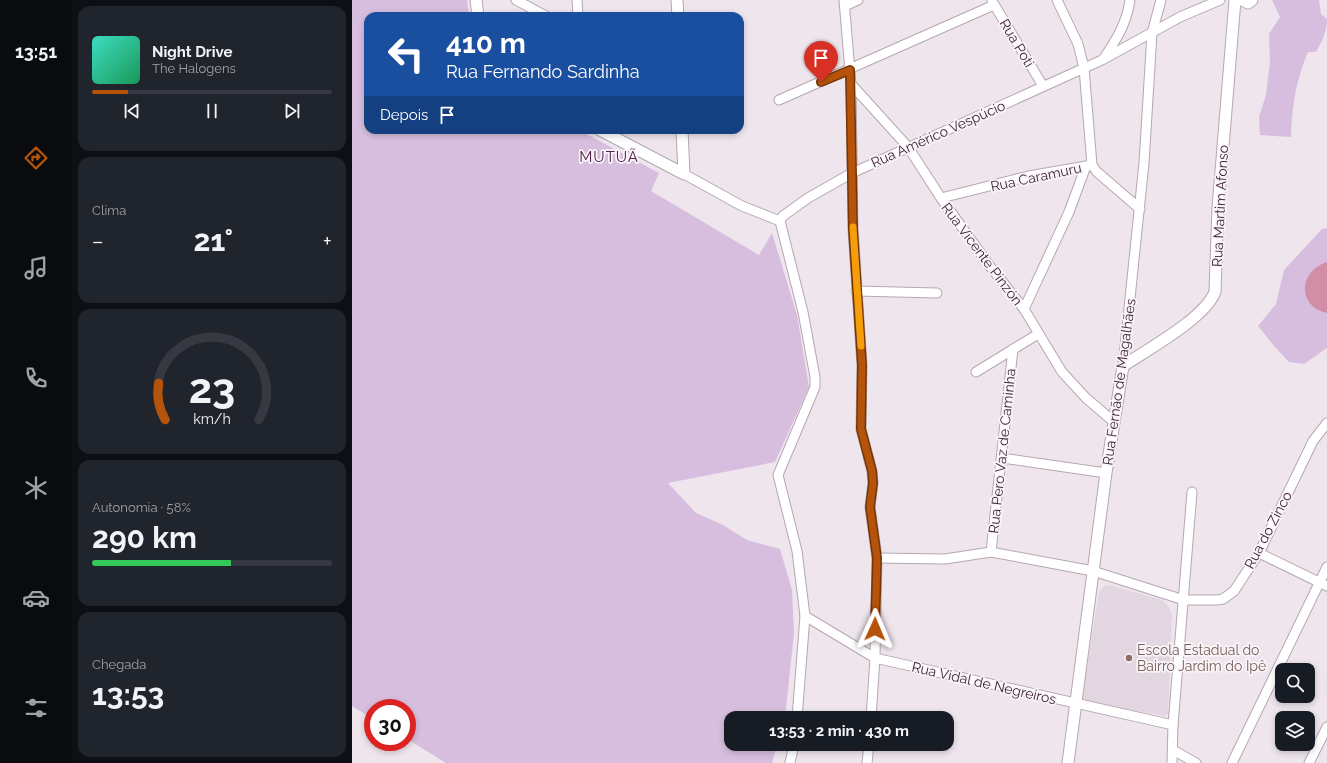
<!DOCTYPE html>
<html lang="pt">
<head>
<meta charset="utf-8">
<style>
	:root { --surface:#171b24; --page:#20242c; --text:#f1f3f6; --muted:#9ea1a6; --line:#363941; --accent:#b45309 }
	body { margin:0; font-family:Raleway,sans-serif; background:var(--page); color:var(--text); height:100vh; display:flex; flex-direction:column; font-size:15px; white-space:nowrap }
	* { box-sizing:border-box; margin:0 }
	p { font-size:13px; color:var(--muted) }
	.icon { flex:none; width:22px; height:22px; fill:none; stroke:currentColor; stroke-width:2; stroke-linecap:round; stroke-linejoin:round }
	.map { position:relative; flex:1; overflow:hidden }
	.sheet { display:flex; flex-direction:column; gap:6px; padding:6px; background:#0d0f14; width:280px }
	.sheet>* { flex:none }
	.banner { position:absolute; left:12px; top:12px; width:380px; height:122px; border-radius:12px; box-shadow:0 2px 6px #0003; background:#1a4fa0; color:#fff; overflow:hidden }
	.controls { position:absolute; left:923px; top:663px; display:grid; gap:8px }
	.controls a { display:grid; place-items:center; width:40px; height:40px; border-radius:8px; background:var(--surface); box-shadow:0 2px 6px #0003; font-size:20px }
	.speed { position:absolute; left:12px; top:699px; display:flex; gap:8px; font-size:20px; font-weight:700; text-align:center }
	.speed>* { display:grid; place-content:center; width:52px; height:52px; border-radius:50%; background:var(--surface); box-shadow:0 2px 6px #0003; line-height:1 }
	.speed .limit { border:6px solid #d22; background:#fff; color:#111 }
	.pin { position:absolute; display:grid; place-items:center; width:34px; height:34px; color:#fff; margin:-41px -17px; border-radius:50% 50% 50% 0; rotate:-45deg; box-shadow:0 0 4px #0007 }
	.pin .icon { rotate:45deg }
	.me { position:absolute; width:44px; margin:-22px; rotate:1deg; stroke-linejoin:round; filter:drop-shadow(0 0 3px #0008) }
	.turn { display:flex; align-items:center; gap:14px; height:84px; padding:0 16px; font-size:18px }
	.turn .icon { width:52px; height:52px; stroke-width:2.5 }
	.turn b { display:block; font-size:28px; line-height:34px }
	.then { display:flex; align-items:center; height:38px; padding:0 16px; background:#0003; gap:8px; font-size:15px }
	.big { font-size:30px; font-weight:700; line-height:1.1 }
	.sheet .card { flex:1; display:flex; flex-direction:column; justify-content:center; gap:6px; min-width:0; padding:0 14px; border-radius:12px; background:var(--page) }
	.sheet .dial { align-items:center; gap:0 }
	.dial svg { height:104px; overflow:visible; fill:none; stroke:var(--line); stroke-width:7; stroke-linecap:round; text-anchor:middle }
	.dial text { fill:var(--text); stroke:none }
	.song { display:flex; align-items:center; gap:12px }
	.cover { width:48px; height:48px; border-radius:6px; background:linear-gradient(135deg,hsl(170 70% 55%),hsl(150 70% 35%)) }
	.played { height:4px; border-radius:2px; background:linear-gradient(90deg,var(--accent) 15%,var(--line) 15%) }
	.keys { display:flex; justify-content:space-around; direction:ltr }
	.heat { display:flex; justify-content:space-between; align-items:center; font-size:22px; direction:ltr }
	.charge { height:6px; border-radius:3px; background:linear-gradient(90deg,#34c759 58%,var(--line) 0) }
	.trip { position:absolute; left:372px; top:711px; width:230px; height:40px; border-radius:12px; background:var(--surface); box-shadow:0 2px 6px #0003; font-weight:700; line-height:40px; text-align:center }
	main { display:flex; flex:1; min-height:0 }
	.dock { display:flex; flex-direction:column; width:72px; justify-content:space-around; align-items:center; background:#090b0e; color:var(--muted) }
	.dock .icon { width:28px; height:28px }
	.dock .current { color:var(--accent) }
	.dock b { font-size:18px; color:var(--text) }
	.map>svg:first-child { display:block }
	.built { fill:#e2d6e1 }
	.green { fill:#d7bede }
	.water { fill:#d18ea5 }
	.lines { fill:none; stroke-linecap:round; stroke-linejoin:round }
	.minor-casing { stroke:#b6a7b3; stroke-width:11 }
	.tertiary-casing { stroke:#b6a7b3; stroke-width:13 }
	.minor { stroke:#fff; stroke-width:9 }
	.tertiary { stroke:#fff; stroke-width:11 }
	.route-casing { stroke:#753606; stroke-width:10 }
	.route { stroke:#b45309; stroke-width:7 }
	.slow { stroke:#f59e0b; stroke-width:7 }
	.education-dot { fill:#8d6e63; stroke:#faf5fa; stroke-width:1.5 }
	.labels { text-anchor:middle; stroke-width:3.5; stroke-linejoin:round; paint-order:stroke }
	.street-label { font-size:14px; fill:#402439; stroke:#faf5fa }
	.education-label { font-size:14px; fill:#785e54; stroke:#faf5fa; text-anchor:start }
	.neighbourhood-label { font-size:15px; letter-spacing:1px; fill:#522045; stroke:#faf5fa }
</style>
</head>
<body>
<main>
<nav class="dock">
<b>13:51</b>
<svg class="icon current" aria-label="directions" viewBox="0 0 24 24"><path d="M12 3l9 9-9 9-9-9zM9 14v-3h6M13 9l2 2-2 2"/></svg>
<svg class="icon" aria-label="music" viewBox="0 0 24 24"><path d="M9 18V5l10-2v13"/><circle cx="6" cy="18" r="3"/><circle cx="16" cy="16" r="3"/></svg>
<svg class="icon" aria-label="phone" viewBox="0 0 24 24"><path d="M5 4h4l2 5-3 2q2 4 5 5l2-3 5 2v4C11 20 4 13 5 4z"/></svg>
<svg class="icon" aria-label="climate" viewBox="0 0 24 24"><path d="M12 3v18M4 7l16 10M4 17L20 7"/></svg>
<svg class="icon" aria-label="car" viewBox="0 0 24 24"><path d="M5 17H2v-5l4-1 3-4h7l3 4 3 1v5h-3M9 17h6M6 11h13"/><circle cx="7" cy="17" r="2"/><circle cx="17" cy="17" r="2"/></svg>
<svg class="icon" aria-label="filters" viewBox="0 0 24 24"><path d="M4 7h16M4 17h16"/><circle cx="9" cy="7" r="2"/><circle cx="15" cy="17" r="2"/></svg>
</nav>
<section class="sheet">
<div class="card">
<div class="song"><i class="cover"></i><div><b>Night Drive</b><p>The Halogens</p></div></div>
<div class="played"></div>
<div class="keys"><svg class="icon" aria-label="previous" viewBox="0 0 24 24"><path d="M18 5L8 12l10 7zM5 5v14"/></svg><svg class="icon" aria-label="pause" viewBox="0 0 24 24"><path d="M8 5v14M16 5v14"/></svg><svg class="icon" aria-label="next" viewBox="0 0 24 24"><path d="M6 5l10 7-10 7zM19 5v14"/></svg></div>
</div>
<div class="card"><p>Clima</p>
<div class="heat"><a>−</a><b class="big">21°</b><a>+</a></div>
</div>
<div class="card dial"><svg viewBox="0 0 100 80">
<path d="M14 69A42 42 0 1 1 86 69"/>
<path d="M14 69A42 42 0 0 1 9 41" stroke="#b45309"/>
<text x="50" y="56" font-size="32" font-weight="700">23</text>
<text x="50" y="72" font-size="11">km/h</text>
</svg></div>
<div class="card"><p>Autonomia · 58%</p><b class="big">290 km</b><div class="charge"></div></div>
<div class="card"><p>Chegada</p><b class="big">13:53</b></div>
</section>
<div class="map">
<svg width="975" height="763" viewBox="0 0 975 763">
	<rect width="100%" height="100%" fill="#eee5ed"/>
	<!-- built -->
	<path class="built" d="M757,585L810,600L818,609L820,615L816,713L813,716L730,701L747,592L752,586Z"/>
	<!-- green -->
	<g class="green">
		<path d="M0,0H115L117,16H16V130H227L307,173L299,191L407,255L420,233L445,315L457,387L423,462L316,483L344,513L371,525L395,540L428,549L440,590L442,633L433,717L379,718V744H425L420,763H94L55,739V708H21V719L0,706Z"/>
		<path d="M920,0H967L969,14L975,19C975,32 970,41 964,52H956C944,80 940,106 939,137L908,135L907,117L914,95L918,61L917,34L928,17Z"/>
		<path d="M975,228V348L952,364L937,362L923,347L906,326L924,304L932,270L970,229Z"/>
	</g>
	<!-- water -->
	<path class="water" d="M975,262V313C945,307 946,271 975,262Z"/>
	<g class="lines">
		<defs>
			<g id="minor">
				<path d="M164,0L194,16"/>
				<path d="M225,0L226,16"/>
				<path d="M492,0L499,84L501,229L510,365L509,429L520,471L521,483L518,507L525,558L523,658L519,718"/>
				<path d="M705,0L726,44L732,68L740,165"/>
				<path d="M640,1L691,86"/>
				<path d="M493,6L506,0"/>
				<path d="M752,58C765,39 775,22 778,0"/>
				<path d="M499,84L556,147L589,198L637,265L672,309L710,372L734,398L762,422"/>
				<path d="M427,100L642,5"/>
				<path d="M332,174L390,206L428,221"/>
				<path d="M589,198L677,176L740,165L745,172L788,209"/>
				<path d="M428,221L451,312L463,377V387L426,475L445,551L453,616L445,718"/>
				<path d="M428,221L431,216L456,198L500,173L750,60L828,17L868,0"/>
				<path d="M504,291L585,293"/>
				<path d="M672,309L717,212L734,166"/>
				<path d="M771,366L792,163L800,33L809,0"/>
				<path d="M624,372L686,334"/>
				<path d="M650,458L754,473"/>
				<path d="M639,552L661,349"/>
				<path d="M907,553L975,586"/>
				<path d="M525,558L593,559L639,552L741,571L832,600H865L871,599L882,591L907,553L961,441L975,423"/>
				<path d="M453,616L523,658L821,725"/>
				<path d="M821,750L844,763"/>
				<path d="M438,763L442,744"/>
				<path d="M515,763L517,744"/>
				<path d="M820,763L821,725L840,492"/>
				<path d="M880,763L975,567"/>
				<path d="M957,763L975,727"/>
			</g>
			<g id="tertiary">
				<path d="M124,0L126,16"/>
				<path d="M325,0L326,16"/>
				<path d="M890,0L896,3L900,0"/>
				<path d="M248,130L332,174L330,130"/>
				<path d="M716,763L754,473L771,366C796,349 852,319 863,292L866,208L883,0"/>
			</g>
		</defs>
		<!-- minor casing -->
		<use href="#minor" class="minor-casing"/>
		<!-- tertiary casing -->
		<use href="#tertiary" class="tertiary-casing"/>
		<!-- minor -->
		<use href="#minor" class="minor"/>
		<!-- tertiary -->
		<use href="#tertiary" class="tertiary"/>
	</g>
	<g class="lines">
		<defs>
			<path id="route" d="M469,82L498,70L501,229L510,365L509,429L520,471L521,483L518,507L525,558L523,629"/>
		</defs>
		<!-- route casing -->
		<use href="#route" class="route-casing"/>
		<!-- route -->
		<use href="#route" class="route"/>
		<!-- slow -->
		<path class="slow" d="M501,227L509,346"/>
	</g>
	<!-- markers -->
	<circle class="education-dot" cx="777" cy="658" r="4"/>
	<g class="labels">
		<!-- street labels -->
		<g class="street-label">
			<text transform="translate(665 43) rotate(59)" y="5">Rua Poti</text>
			<text transform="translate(586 134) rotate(-24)" y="5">Rua Américo Vespúcio</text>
			<text transform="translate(684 177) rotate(-12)" y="5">Rua Caramuru</text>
			<text transform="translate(868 206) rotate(-87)" y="5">Rua Martim Afonso</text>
			<text transform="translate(630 254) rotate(53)" y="5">Rua Vicente Pinzón</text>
			<text transform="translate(767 382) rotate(-82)" y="5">Rua Fernão de Magalhães</text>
			<text transform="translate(650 451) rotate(-84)" y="5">Rua Pero Vaz de Caminha</text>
			<text transform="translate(916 530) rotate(-62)" y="5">Rua do Zinco</text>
			<text transform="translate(632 683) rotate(13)" y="5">Rua Vidal de Negreiros</text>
		</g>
		<!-- education labels -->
		<g class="education-label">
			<text x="785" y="655">Escola Estadual do<tspan x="785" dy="16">Bairro Jardim do Ipê</tspan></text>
		</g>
		<!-- neighbourhood labels -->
		<g class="neighbourhood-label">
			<text x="257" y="162">MUTUÃ</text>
		</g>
	</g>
</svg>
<div class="controls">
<a><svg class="icon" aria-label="search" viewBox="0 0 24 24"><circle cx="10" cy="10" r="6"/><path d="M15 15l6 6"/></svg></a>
<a><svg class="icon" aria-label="layers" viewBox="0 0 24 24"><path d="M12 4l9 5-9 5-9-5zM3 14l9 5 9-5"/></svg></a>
</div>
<div class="speed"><div class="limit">30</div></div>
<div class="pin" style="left:469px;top:82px;background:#d93025"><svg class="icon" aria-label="arrive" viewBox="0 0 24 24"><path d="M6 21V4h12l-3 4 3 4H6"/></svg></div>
<svg class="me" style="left:523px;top:629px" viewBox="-20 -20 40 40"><path d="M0-17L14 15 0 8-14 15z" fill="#b45309" stroke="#fff" stroke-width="4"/></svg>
<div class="trip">13:53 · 2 min · 430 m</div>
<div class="banner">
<div class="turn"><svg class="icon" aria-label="left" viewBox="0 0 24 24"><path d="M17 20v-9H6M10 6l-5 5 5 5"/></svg><div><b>410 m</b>Rua Fernando Sardinha</div></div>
<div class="then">Depois<svg class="icon" aria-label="arrive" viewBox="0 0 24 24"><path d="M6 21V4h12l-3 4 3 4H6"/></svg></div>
</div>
</div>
</main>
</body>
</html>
